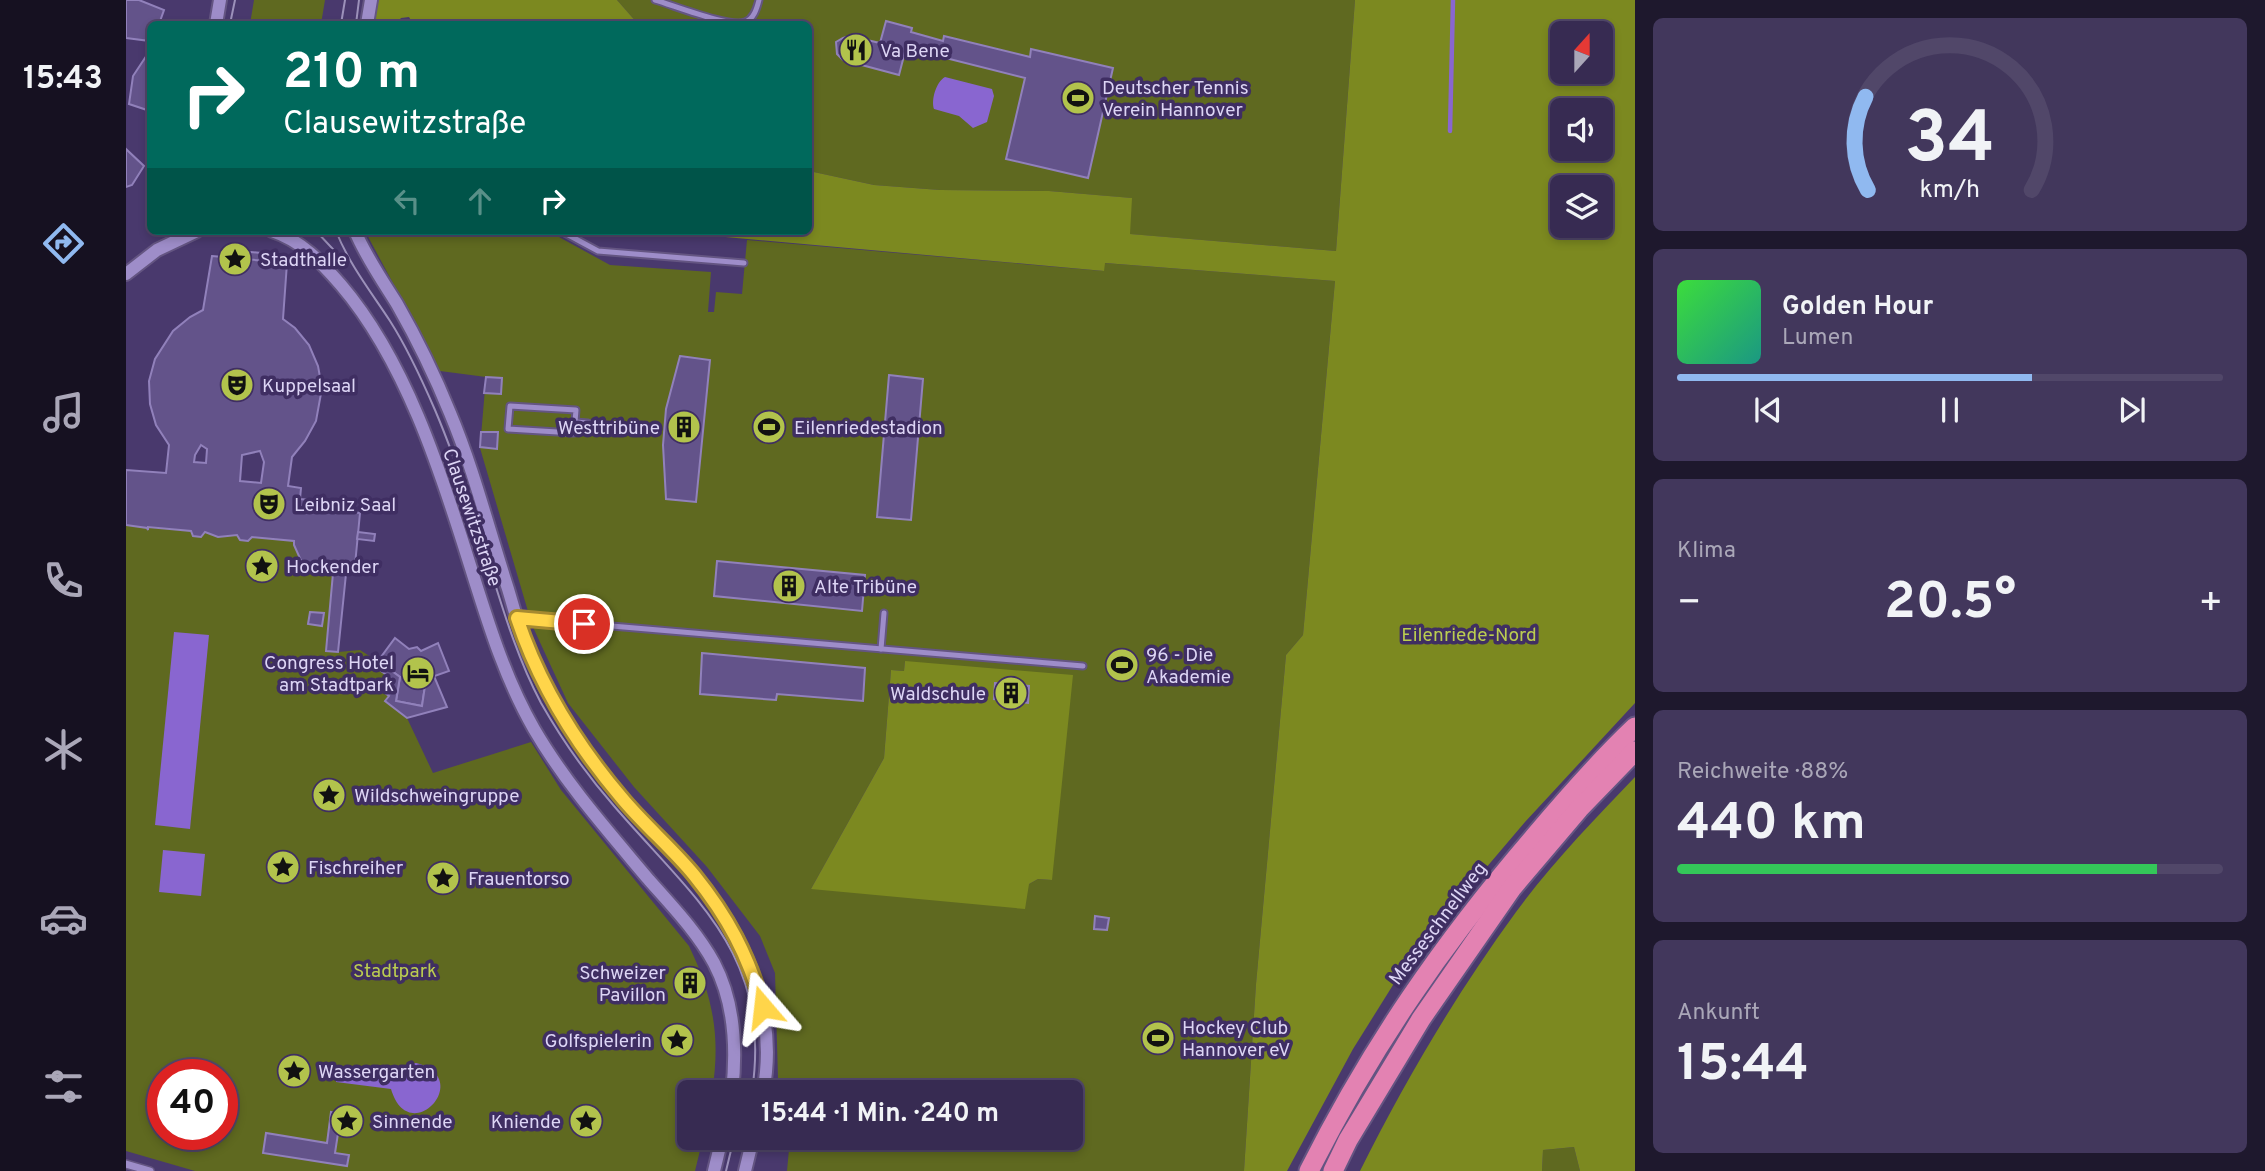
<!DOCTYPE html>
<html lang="de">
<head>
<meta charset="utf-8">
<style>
	:root { --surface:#372b52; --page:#42375c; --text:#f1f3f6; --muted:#aaa7b8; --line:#514769; --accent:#90b9f0 }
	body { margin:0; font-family:Overpass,sans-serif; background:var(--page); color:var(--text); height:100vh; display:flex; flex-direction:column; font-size:26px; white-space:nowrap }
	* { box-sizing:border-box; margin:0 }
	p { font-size:23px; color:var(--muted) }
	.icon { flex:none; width:38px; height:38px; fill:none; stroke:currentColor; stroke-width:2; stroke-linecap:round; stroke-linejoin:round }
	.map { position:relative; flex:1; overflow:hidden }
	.panel { display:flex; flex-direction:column; gap:18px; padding:18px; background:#1e182d; width:630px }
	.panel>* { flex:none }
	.hud { position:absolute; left:21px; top:21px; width:665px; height:214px; border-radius:10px; box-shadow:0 4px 10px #0003,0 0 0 2px var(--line); background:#00695c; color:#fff; overflow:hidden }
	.needle { width:46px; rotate:21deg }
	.tools { position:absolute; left:1424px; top:21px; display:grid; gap:14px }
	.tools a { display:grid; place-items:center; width:63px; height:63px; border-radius:10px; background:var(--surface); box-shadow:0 4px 10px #0003,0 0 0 2px var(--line); font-size:35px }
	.speed { position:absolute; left:21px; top:1059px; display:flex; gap:14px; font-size:35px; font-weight:700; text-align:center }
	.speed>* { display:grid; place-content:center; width:91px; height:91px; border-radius:50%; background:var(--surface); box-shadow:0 4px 10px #0003,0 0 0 2px var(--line); line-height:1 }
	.speed .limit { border:10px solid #d22; background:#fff; color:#111 }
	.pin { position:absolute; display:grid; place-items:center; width:60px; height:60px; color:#fff; margin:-30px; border:4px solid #fff; border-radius:50%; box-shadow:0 2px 7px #0007 }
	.me { position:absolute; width:77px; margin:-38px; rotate:343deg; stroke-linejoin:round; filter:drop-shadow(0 0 5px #0008) }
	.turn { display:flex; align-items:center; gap:24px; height:147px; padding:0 21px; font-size:32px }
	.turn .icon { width:91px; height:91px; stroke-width:2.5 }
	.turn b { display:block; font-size:49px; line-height:60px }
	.lanes { display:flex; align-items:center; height:66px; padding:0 21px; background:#0003; justify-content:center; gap:35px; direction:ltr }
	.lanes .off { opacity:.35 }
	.big { font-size:52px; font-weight:700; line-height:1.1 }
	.panel .widget { flex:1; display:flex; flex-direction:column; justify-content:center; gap:10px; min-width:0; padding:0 24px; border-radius:10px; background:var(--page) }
	.panel .dial { align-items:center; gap:0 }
	.dial svg { height:182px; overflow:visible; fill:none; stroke:var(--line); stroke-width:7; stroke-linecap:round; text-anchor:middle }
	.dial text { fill:var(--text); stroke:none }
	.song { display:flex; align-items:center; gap:21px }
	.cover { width:84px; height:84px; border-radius:10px; background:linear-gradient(135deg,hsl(120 70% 55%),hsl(170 70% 35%)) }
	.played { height:7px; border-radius:4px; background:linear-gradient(90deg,var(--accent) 65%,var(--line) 65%) }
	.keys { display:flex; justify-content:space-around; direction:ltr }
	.heat { display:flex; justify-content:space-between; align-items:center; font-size:38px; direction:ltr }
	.charge { height:10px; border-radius:5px; background:linear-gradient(90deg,#34c759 88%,var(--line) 0) }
	.trip { position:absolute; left:551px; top:1080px; width:406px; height:70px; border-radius:10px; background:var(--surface); box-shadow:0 4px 10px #0003,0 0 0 2px var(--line); font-weight:700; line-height:70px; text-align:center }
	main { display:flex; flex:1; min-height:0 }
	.dock { display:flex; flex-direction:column; width:126px; justify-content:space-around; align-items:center; background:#161121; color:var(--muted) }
	.dock .icon { width:49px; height:49px }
	.dock .on { color:var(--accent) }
	.dock b { font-size:32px; color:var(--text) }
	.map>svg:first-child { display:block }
	.green { fill:#5f6920; fill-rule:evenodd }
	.forest { fill:#7c8920; fill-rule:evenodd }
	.water { fill:#8966d0 }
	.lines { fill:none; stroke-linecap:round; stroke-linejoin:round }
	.stream { stroke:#8966d0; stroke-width:4.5 }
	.building { fill:#63538a; stroke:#9181bb; stroke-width:2; fill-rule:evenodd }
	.service-casing { stroke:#645582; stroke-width:9 }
	.minor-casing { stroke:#645582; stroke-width:10 }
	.tertiary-casing { stroke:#645582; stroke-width:16 }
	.trunk-casing { stroke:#645582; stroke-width:23 }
	.service { stroke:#9e8dc9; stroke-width:5 }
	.minor { stroke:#9e8dc9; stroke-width:7 }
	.tertiary { stroke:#9e8dc9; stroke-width:12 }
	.trunk { stroke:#e382b2; stroke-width:19 }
	.tram { stroke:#9c91ba; stroke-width:2 }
	.route-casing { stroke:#a68a30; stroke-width:18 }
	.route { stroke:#ffd54a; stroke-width:12 }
	.labels { text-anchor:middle; stroke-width:7; stroke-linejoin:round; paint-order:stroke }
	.poi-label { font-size:19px; fill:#ddd5f5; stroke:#3f2e62; text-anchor:start }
	.street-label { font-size:19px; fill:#ddd5f5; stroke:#3f2e62 }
	.park-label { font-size:19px; fill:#bbcd50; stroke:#3f2e62 }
</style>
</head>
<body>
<main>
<nav class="dock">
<b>15:43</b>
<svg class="icon on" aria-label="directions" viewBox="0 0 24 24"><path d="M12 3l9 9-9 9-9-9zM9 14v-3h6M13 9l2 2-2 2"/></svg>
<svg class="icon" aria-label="music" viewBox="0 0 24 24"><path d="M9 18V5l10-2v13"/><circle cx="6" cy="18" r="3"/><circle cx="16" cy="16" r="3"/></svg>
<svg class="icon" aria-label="phone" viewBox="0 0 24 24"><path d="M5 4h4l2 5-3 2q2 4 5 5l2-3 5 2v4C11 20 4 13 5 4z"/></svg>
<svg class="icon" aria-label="climate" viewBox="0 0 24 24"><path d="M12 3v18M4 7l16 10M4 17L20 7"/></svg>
<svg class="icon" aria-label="car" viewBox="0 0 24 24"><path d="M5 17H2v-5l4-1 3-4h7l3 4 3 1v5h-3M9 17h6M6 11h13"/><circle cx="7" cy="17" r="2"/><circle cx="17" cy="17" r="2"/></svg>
<svg class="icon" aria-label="filters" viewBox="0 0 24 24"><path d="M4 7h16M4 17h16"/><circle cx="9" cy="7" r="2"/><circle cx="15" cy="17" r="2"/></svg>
</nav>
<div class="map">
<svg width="1509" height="1171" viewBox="0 0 1509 1171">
	<rect width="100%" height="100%" fill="#49396d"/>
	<!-- green -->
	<g class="green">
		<path d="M128,0H199L195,24H124Z"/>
		<path d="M491,0H1229L1210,251L1003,234L1005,198L923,191L814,190L748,185L683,171L682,24H512Z"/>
		<path d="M239,231H422L484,265L585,272L582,312H588L590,292L616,294L621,240L977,271L978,263L1209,281L1177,635L1160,655L1130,984L1118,1171H661L664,1138H945V1092H668L669,1079L652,1078L649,973L634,936L581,867L508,787L442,703L406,625L354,448L360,377L314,371ZM779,661L926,880L912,879L903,884L685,889L758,758L765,670L778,671Z"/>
		<path d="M0,525L65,531L75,537L79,532L92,537L111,535L114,541H122L126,537L168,541V545L177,565L197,567L202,562H208L200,650L212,652L234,650L259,666L256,672L265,678L261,684L264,687L259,692L263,696L259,701L281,718L307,773L405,742L435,790L563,946C587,996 595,1037 586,1092H564V1138H577L569,1171H69L0,1151ZM37,1074H96V1134H37Z"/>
		<path d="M1448,1147L1454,1171H1416L1417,1150Z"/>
	</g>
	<!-- forest -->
	<g class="forest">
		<path d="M252,0H491L512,24H287L283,17L275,18L270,24H248Z"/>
		<path d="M1229,0H1509V703L1399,822L1325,909L1267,985L1227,1049L1161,1171H1118L1130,984L1160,655L1177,635L1209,281L979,263L978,271L533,231H682L683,171L748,185L814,190L923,191L1006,198L1004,234L1210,251ZM1475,33V72H1437V33ZM1475,110V149H1437V110ZM1475,187V226H1437V187Z"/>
		<path d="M779,661L947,675L926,880L912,879L903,884L899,909L685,889L758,758L765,670L778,671Z"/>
		<path d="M1509,777V1171H1454L1448,1147L1417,1150L1416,1171H1234C1279,1081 1330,994 1390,912C1425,864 1468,820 1509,777Z"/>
	</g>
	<!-- water -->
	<g class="water">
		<path d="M819,77L866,89L868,96L861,122L847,128L833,116L808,109C805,100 810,82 819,77Z"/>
		<path d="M48,632L83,635L64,829L29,825Z"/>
		<path d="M37,850L79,854L75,896L33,892Z"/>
		<path d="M290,1063C350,1078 283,1150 265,1089L210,1082L211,1070L267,1077L280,1065Z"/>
	</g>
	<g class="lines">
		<!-- stream -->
		<path class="stream" d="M1324,131L1327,0"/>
	</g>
	<!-- building -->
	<g class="building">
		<path d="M0,0H13L38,10L33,24H24V41L0,38Z"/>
		<path d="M760,21L786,28L785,32L817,41L818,36L904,57L905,49L987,68L962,178L880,159L899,78L780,48L773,75L717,60L711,54L710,42L717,38L724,36L754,43Z"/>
		<path d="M21,55L24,56V111L3,104L7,76Z"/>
		<path d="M0,149L18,166L6,185L0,187Z"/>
		<path d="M113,251L135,253L134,261L113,260Z"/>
		<path d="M86,256L161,263L157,319L169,328L183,345L192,366L196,388L190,421L179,441L166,457L162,486L175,488L174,499L184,500L183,507L234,513L229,565L202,562L197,567L177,565L168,545V541L126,537L122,541L114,540L111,535L92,537L79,532L75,537L67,536L65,531L22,527V530L21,528L0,525V470L40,473L43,445L30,425L24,404L23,381L29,359L47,331L64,317L77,310ZM75,445L81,449L80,463L68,462L69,455ZM134,451L138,462L135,483L114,481L116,455Z"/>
		<path d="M554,356L584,360L570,502L540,499L537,445L540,409Z"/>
		<path d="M763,375L797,379L785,520L751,517Z"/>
		<path d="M360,377L376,378L375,394L358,393Z"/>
		<path d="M355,432H372L371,449L354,447Z"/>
		<path d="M232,532L249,534L248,541L231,539Z"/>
		<path d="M591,561L739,575L736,611L588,596Z"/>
		<path d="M208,562L221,564L212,652L200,651Z"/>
		<path d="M184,612L198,613L196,626L182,624Z"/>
		<path d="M269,638L283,649L291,647L295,651L312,643L323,671L300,679L296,706L270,701L274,677L252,661Z"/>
		<path d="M576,653L739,668L737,701L651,694L650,700L574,694Z"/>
		<path d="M259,666L274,677L270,701L296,706L300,679L308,676L321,707L281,718L259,701L263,696L259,693L264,687L261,684L265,678L255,671Z"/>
		<path d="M869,683L903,686L902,703L868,699Z"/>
		<path d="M969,916L983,918L981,930L968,929Z"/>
		<path d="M558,974L572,975L571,991L556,990Z"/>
		<path d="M205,1112L215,1114L209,1153L223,1155L221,1166L137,1153L140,1133L201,1143Z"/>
	</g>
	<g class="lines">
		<defs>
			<g id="service">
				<path d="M529,0C547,5 604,28 619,22C628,19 631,8 633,0"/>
				<path d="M435,231L472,251L618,263"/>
				<path d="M384,406L450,410L448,433L382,429Z"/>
				<path d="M449,422L462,423"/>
				<path d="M392,618L957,666"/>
				<path d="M755,649L758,613"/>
			</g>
			<path id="minor" d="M0,1164L24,1171"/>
			<g id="tertiary">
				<path d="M90,24L94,0"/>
				<path d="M241,24L245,0"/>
				<path d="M146,231C176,241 195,262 215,285C279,360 314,469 343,562C361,619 378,677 408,729C440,784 482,831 523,880C546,906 571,932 588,963C609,1003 611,1048 606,1092"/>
				<path d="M229,231C240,257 256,280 271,304C291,339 309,376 324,413C348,470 363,531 382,589C389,612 395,637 405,659C429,709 459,755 494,797C517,823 543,847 567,874C618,934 653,1012 637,1092"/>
				<path d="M0,274L31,250L71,231"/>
				<path d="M588,1171L596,1138"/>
				<path d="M619,1171L627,1138"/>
			</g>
			<g id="trunk">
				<path d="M1183,1171C1246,1046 1317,943 1408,837C1440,799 1473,761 1509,727"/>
				<path d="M1207,1171L1222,1140L1295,1019L1386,888L1453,809L1509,751"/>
			</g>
		</defs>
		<!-- service casing -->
		<use href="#service" class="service-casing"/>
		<!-- minor casing -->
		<use href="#minor" class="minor-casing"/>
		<!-- tertiary casing -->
		<use href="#tertiary" class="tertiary-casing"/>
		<!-- trunk casing -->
		<use href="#trunk" class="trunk-casing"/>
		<!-- service -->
		<use href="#service" class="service"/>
		<!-- minor -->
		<use href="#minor" class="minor"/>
		<!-- tertiary -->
		<use href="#tertiary" class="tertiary"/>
		<!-- trunk -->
		<use href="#trunk" class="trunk"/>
		<!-- tram -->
		<g class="tram">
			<path d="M104,24L109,0"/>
			<path d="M215,24L219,0"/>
			<path d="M230,24L233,0"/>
			<path d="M190,231L219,262"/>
			<path d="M210,231C223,264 245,292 264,321C282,349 296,380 309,410C329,457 345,506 360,555C376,606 390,656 415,703C436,740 460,774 488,806C569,900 646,954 626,1092"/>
			<path d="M600,1171L608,1138"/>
		</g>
	</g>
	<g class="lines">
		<defs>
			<path id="route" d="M458,624L391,618C413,684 450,744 495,797C518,825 546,848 568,875C602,917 622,955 637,1007"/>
		</defs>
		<!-- route casing -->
		<use href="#route" class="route-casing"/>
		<!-- route -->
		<use href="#route" class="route"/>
	</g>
	<!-- icons -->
	<defs>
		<symbol id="restaurant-disc" viewBox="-11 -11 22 22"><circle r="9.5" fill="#b2c34c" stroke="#3f2e62"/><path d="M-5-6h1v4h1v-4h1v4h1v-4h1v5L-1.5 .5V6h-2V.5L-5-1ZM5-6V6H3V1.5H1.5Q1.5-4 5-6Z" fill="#111"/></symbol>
		<symbol id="stadium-disc" viewBox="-11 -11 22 22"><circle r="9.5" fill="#b2c34c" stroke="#3f2e62"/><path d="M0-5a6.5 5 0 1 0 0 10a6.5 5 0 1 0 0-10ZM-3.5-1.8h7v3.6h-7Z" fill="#111"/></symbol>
		<symbol id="sight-disc" viewBox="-11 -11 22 22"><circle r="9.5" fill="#b2c34c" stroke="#3f2e62"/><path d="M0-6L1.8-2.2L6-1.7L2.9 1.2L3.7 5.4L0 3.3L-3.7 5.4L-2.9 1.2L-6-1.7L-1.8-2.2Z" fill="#111"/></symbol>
		<symbol id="theatre-disc" viewBox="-11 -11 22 22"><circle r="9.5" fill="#b2c34c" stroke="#3f2e62"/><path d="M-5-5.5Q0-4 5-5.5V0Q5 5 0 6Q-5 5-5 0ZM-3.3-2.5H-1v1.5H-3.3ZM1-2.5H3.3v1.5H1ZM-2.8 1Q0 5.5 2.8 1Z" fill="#111"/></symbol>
		<symbol id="building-disc" viewBox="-11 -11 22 22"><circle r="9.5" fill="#b2c34c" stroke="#3f2e62"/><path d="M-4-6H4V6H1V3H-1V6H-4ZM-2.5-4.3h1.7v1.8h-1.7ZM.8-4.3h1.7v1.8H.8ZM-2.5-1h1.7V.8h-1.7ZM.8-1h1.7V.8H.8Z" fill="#111"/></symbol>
		<symbol id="hotel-disc" viewBox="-11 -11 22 22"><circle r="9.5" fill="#b2c34c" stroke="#3f2e62"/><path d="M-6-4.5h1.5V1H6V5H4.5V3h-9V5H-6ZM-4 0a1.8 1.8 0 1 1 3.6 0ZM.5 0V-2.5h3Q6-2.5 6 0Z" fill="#111"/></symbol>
	</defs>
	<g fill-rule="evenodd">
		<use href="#restaurant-disc" x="711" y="31" width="38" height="38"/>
		<use href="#stadium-disc" x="933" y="79" width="38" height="38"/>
		<use href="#sight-disc" x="90" y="240" width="38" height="38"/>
		<use href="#theatre-disc" x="92" y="366" width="38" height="38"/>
		<use href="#building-disc" x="539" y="408" width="38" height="38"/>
		<use href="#stadium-disc" x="624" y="408" width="38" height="38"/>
		<use href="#theatre-disc" x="124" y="485" width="38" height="38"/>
		<use href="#sight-disc" x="117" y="547" width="38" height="38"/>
		<use href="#building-disc" x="644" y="567" width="38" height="38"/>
		<use href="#stadium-disc" x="977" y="646" width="38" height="38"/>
		<use href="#hotel-disc" x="273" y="654" width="38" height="38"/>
		<use href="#building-disc" x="866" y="674" width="38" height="38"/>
		<use href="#sight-disc" x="184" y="776" width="38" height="38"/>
		<use href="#sight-disc" x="138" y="848" width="38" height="38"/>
		<use href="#sight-disc" x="298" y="859" width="38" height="38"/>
		<use href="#building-disc" x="545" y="964" width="38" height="38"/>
		<use href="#stadium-disc" x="1013" y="1019" width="38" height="38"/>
		<use href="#sight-disc" x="532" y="1021" width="38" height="38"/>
		<use href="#sight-disc" x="149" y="1052" width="38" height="38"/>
		<use href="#sight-disc" x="202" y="1102" width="38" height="38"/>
		<use href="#sight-disc" x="441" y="1102" width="38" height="38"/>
	</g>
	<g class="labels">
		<!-- poi labels -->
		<g class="poi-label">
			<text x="754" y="57">Va Bene</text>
			<text x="976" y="94">Deutscher Tennis<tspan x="976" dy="22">Verein Hannover</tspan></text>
			<text x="134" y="266">Stadthalle</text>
			<text x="136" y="392">Kuppelsaal</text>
			<text x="534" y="434" text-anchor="end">Westtribüne</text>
			<text x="668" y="434">Eilenriedestadion</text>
			<text x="168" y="511">Leibniz Saal</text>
			<text x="160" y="573">Hockender</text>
			<text x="688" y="593">Alte Tribüne</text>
			<text x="1020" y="661">96 - Die<tspan x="1020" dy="22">Akademie</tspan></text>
			<text x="268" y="669" text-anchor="end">Congress Hotel<tspan x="268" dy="22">am Stadtpark</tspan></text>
			<text x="860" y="700" text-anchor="end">Waldschule</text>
			<text x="228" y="802">Wildschweingruppe</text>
			<text x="182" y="874">Fischreiher</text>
			<text x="342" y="885">Frauentorso</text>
			<text x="540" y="979" text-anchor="end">Schweizer<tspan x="540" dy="22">Pavillon</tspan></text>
			<text x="1056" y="1034">Hockey Club<tspan x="1056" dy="22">Hannover eV</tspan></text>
			<text x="526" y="1047" text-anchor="end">Golfspielerin</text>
			<text x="192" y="1078">Wassergarten</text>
			<text x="246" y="1128">Sinnende</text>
			<text x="435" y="1128" text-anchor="end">Kniende</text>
		</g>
		<!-- street labels -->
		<g class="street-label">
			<text transform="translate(347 517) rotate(71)" y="7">Clausewitzstraße</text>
			<text transform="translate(1311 923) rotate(-53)" y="7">Messeschnellweg</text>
		</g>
		<!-- park labels -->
		<g class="park-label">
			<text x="1343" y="641">Eilenriede-Nord</text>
			<text x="269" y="977">Stadtpark</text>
		</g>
	</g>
</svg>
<div class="tools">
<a><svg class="needle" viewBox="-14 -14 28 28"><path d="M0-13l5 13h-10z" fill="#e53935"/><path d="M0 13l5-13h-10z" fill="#aaa7b8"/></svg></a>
<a><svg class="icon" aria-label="sound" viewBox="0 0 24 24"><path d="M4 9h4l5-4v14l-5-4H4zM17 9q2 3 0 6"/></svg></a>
<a><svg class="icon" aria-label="layers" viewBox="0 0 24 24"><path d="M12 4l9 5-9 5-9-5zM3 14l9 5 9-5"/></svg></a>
</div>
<div class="speed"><div class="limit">40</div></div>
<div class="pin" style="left:458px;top:624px;background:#d93025"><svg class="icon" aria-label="arrive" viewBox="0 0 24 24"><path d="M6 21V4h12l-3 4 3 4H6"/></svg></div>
<svg class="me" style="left:637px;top:1007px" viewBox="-20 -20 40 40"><path d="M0-17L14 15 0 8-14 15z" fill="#ffd54a" stroke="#fff" stroke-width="4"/></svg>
<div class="trip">15:44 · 1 Min. · 240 m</div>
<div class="hud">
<div class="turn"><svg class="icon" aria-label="right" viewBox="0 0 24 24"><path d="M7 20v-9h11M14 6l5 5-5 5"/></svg><div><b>210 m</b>Clausewitzstraße</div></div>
<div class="lanes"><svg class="icon off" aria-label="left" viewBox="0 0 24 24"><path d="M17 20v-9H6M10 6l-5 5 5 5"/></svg><svg class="icon off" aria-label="ahead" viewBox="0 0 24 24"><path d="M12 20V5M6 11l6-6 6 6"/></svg><svg class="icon" aria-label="right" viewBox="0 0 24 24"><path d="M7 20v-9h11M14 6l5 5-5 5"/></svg></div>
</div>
</div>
<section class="panel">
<div class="widget dial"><svg viewBox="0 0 100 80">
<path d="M14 69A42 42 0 1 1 86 69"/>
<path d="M14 69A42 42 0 0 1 13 28" stroke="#90b9f0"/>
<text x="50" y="56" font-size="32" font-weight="700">34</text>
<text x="50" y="72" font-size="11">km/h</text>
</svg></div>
<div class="widget">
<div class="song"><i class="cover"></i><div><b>Golden Hour</b><p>Lumen</p></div></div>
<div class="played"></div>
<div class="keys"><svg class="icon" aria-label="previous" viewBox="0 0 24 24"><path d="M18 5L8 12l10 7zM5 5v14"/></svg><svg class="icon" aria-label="pause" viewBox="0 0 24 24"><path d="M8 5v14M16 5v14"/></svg><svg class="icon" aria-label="next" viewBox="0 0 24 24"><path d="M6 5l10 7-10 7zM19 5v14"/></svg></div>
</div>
<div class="widget"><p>Klima</p>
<div class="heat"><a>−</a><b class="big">20.5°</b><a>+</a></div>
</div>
<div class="widget"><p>Reichweite · 88%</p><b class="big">440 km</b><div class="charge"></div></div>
<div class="widget"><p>Ankunft</p><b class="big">15:44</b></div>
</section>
</main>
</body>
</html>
